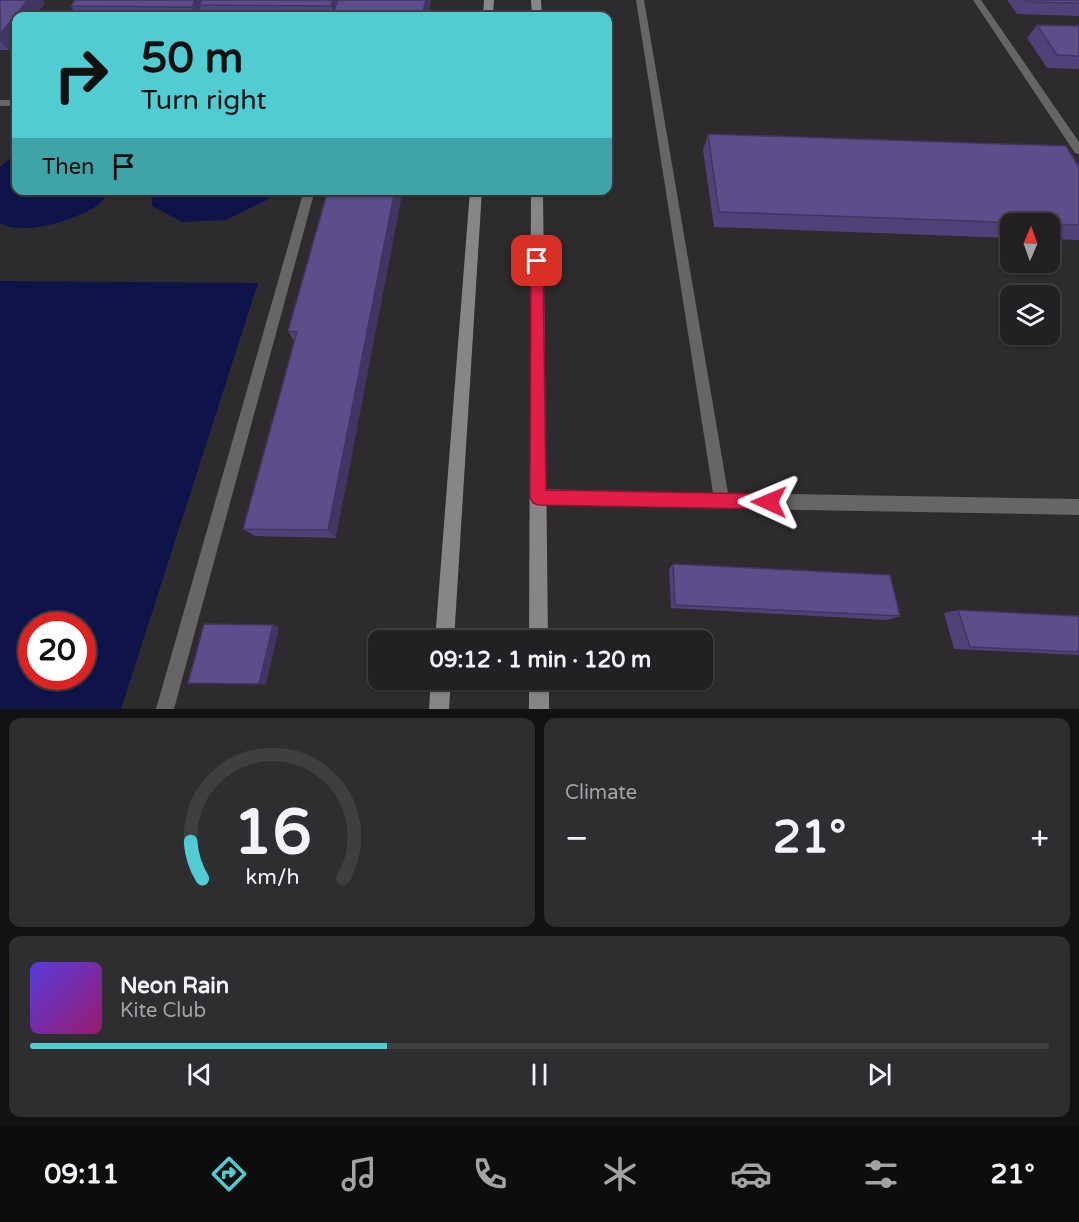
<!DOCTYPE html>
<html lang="en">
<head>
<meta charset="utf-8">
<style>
	:root { --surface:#222022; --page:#2e2d2f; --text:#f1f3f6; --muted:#a2a3a5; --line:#3f3e40; --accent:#51ccd3 }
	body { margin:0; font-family:"Varela Round",sans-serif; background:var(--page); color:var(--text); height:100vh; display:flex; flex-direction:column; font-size:22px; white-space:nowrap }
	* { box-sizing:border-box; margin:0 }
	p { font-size:20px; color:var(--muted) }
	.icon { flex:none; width:33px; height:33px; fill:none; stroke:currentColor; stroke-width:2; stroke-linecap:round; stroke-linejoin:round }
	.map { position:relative; height:709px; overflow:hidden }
	.side { display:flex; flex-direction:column; gap:9px; padding:9px; background:#131213; flex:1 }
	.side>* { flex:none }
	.banner { position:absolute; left:12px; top:12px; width:600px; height:183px; border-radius:12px; box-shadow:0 2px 4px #0004,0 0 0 2px var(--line); background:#51ccd3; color:#111; overflow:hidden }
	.needle { width:39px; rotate:2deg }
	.tools { position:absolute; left:1000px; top:213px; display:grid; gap:12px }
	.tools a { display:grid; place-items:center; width:60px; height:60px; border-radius:12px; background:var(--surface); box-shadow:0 2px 4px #0004,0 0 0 2px var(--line); font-size:30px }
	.speed { position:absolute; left:18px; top:612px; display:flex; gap:12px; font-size:30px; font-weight:700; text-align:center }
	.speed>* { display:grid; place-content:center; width:78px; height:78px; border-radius:50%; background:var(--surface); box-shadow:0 2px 4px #0004,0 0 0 2px var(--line); line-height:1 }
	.speed .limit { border:9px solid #d22; background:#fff; color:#111 }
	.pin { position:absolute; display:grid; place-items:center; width:51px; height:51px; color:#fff; margin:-26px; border-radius:12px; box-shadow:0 3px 9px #0006 }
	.me { position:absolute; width:66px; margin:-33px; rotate:271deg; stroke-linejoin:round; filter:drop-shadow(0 0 4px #0008) }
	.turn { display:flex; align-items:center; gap:21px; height:126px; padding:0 30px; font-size:27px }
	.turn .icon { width:78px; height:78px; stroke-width:2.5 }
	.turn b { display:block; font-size:42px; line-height:51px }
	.then { display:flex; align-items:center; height:57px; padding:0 30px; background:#0003; gap:12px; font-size:22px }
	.big { font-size:45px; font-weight:800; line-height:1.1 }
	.side .widget { flex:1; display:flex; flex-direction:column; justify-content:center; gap:9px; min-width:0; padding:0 21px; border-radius:12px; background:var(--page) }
	.side .dial { align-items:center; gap:0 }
	.dial svg { height:156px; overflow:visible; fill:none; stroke:var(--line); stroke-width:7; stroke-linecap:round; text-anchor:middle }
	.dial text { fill:var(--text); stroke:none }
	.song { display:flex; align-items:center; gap:18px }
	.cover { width:72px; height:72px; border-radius:9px; background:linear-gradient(135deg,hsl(250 70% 55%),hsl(320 70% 35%)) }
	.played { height:6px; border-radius:3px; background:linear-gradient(90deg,var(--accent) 35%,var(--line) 35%) }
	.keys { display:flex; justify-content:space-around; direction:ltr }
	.heat { display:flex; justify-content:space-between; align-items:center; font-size:33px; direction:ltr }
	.side .tiles { flex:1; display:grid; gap:9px; grid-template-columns:1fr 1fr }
	.widget:last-child { grid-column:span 2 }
	.trip { position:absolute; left:368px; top:630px; width:345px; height:60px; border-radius:12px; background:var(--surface); box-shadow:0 2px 4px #0004,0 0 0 2px var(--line); font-weight:800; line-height:60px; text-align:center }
	.dock { display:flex; height:96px; justify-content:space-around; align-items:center; background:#0e0d0e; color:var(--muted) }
	.dock .icon { width:42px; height:42px }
	.dock .selected { color:var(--accent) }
	.dock b { font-size:27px; color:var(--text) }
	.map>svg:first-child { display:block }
	.water { fill:#0e144a; fill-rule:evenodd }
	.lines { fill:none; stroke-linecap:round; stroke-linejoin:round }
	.lane { fill:#676566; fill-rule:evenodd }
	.secondary { fill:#888587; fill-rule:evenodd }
	.wall { fill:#504278 }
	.shaded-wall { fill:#413661 }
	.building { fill:#5d4d8b; stroke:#413661; stroke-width:1.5 }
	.route { fill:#e11d48; stroke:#92132f; stroke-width:1.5 }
</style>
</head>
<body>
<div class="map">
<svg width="1079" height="709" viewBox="0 0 1079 709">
	<rect width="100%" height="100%" fill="#2d2b2e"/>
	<!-- water -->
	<g class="water">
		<path d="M16,153V190L110,191C106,195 103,201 98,205C77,220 22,237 0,223V167Z"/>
		<path d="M151,191V190L273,191L267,200L226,220L182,222L152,206Z"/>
		<path d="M0,281L258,283L121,709H0ZM32,626H82V676H32Z"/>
	</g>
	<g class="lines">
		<!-- lane -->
		<g class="lane">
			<path d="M78,0H86L77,16H69Z"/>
			<path d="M636,0H644L728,493L1079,499V515L538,505L533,502L530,497L533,492L538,489L713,493Z"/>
			<path d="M973,0H981L1079,142V154L1075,153Z"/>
			<rect x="0" y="100" width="16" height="6"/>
			<path d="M304,190H315L174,709H156Z"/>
		</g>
		<!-- secondary -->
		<g class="secondary">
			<path d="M484,0H494L493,16H483Z"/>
			<path d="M531,0H541L542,16H532Z"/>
			<path d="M470,190H482L454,640H435Z"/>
			<path d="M531,190H543L548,640H529Z"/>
			<path d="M431,680H451L449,709H429Z"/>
			<rect x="529" y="680" width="20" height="29"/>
		</g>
	</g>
	<!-- wall -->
	<g class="wall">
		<path d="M0,0L45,3L8,50H0Z"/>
		<path d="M75,0H431L428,16H204L202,12L200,16H78L71,6Z"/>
		<path d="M1007,0H1079V16L1017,14Z"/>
		<path d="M1037,25L1079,26V69L1047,68L1027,38Z"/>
		<path d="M708,134L1079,167V240L1050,239V224H1011V238L714,227L703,150Z"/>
		<path d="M328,190L336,538L255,536L243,529L294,341L288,331Z"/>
		<path d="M673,564L900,616L887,620L671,608L669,569Z"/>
		<path d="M958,610L1079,616V655L954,649L944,613Z"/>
	</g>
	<!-- shaded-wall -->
	<g class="shaded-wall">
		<path d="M28,0H43L45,3L34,16H16V39L8,50L0,40V34Z"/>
		<path d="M195,0H208L199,5L202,12L200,16H196L192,7Z"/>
		<path d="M333,0H341L335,16L331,6Z"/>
		<path d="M426,0H431L428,16H422Z"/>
		<path d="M395,190H403L336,538L328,530Z"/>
		<path d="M273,625L279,627L266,685L259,684Z"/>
	</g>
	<!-- building -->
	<g class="building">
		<path d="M0,0H28L0,34Z"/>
		<path d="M75,0H195L192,7L71,6Z"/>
		<path d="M202,0H333L331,6L199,5Z"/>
		<path d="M338,0H426L422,16H332Z"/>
		<path d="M1024,0H1079V3L1025,2Z"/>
		<path d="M1037,25L1079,26V56L1057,55Z"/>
		<path d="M708,134L1066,146L1079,167V225L719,212Z"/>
		<path d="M328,190H395L328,530L243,529L297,332L288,331Z"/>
		<path d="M673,564L890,575L900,616L675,605Z"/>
		<path d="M958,610L1079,616V652L970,647Z"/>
		<path d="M204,624L273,625L259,684L188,683Z"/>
	</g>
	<!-- route -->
	<path class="route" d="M537,257L543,261L546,490L769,494L775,496L777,502L775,507L769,509L538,505L533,503L530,497L531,261Z"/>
</svg>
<div class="tools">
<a><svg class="needle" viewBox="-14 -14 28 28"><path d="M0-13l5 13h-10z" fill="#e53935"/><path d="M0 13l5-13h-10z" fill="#a2a3a5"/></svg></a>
<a><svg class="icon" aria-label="layers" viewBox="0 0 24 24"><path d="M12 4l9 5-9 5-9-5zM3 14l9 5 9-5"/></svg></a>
</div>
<div class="speed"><div class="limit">20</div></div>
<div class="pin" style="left:537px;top:261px;background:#d93025"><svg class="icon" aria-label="arrive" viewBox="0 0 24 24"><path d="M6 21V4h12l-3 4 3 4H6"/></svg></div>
<svg class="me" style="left:769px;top:502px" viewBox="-20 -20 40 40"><path d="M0-17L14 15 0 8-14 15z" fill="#e11d48" stroke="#fff" stroke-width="4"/></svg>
<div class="trip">09:12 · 1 min · 120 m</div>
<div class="banner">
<div class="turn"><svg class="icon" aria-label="right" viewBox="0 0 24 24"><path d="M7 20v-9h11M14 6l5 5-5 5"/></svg><div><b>50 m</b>Turn right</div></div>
<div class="then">Then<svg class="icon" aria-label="arrive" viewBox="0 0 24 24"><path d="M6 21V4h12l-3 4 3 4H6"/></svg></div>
</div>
</div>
<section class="side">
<div class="tiles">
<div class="widget dial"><svg viewBox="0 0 100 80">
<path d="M14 69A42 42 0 1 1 86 69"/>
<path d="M14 69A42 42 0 0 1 8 50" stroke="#51ccd3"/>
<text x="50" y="56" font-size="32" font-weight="700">16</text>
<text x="50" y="72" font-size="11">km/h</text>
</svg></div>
<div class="widget"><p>Climate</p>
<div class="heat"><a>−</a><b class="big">21°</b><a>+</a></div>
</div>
<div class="widget">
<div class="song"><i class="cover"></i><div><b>Neon Rain</b><p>Kite Club</p></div></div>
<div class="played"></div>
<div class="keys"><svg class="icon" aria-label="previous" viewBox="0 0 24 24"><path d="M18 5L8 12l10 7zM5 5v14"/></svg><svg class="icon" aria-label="pause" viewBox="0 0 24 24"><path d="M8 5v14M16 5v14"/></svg><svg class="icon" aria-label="next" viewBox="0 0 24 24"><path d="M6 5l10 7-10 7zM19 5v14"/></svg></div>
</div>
</div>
</section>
<nav class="dock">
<b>09:11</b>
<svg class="icon selected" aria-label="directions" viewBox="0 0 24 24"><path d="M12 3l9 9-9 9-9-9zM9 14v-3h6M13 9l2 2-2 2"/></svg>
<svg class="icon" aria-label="music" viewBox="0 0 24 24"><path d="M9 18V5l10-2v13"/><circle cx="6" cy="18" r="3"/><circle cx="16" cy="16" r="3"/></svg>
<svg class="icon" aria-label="phone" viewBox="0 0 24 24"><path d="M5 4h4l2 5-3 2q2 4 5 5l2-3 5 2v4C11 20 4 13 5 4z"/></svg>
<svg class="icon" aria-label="climate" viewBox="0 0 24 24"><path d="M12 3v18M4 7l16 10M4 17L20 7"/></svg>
<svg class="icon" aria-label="car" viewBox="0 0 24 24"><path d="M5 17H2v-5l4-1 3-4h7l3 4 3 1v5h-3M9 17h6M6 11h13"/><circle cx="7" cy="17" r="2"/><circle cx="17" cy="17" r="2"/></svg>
<svg class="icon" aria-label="filters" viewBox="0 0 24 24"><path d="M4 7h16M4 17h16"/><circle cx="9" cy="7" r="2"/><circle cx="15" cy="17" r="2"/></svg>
<b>21°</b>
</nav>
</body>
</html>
